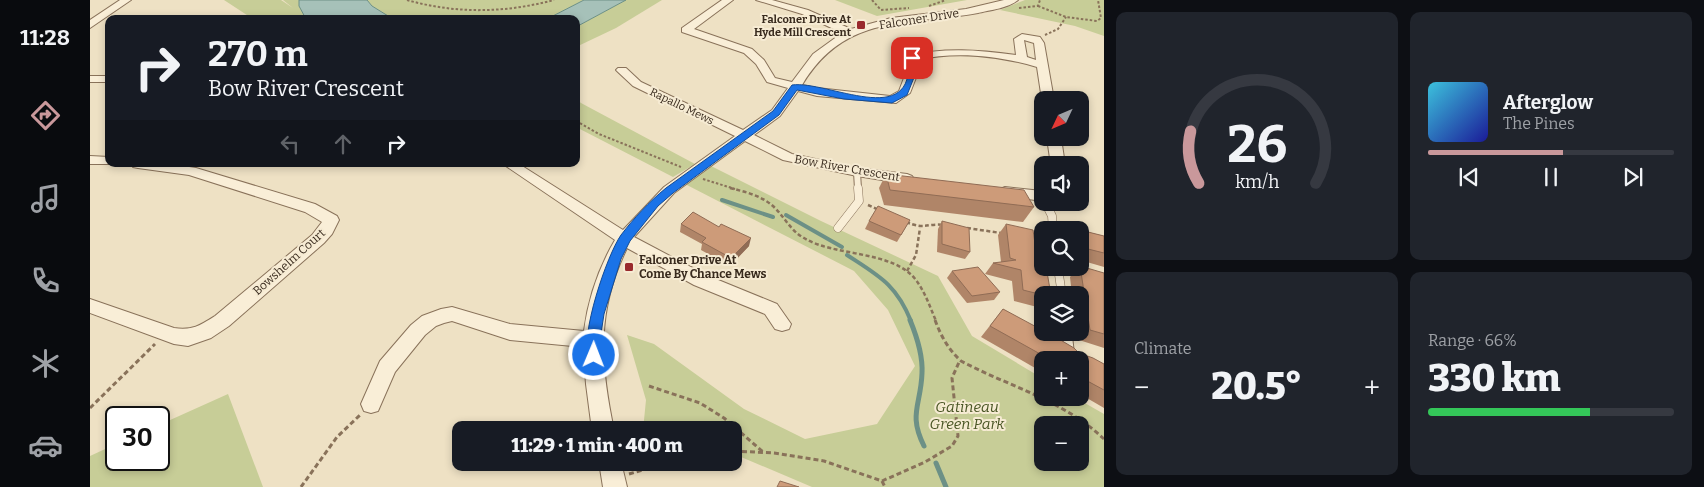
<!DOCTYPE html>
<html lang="en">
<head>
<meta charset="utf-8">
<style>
	:root { --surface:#171b24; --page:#20242c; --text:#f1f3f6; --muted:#9ea1a6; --line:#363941; --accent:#c9989b }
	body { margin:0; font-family:Bitter,serif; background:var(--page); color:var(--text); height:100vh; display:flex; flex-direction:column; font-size:19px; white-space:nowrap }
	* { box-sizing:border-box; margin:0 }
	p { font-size:16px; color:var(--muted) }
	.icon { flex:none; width:28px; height:28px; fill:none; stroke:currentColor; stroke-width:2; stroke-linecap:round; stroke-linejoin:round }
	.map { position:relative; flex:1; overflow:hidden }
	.sheet { display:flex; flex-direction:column; gap:12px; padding:12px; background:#0d0f14; width:600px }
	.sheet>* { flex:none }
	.banner { position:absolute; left:15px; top:15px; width:475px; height:152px; border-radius:10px; box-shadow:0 2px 8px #0003; background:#171b24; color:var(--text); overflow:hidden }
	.needle { width:32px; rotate:226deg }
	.buttons { position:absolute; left:944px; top:91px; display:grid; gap:10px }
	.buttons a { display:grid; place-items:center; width:55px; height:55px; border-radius:10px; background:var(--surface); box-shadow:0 2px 8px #0003; font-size:25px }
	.speed { position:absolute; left:15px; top:406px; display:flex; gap:10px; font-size:25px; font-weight:700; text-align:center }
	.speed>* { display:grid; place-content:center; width:65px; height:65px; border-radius:50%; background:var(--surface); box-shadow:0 2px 8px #0003; line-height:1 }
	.speed .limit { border:2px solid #111; border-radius:8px; background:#fff; color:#111 }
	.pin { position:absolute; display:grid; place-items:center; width:42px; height:42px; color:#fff; margin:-21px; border-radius:10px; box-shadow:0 2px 8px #0006 }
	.me { position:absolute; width:55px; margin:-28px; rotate:1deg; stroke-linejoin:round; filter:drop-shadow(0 0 4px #0008) }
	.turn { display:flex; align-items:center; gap:18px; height:105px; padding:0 20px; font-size:22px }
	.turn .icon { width:65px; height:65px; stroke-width:2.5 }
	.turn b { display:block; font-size:35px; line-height:42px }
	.lanes { display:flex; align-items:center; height:48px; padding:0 20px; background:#0003; justify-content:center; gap:25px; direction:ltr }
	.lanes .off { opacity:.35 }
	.big { font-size:38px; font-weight:800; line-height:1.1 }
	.sheet .widget { flex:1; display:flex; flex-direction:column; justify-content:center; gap:8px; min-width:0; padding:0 18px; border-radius:10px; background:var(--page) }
	.sheet .dial { align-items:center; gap:0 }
	.dial svg { height:130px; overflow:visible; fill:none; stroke:var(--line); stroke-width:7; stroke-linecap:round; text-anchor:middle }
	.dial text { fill:var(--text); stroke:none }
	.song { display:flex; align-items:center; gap:15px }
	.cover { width:60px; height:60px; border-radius:8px; background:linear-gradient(135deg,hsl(190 70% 55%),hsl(240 70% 35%)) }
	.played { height:5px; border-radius:2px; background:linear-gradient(90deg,var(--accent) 55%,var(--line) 55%) }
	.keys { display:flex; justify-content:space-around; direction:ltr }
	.heat { display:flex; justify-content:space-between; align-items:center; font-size:28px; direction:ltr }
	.charge { height:8px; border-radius:4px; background:linear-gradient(90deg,#34c759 66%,var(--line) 0) }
	.sheet .tiles { flex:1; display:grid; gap:12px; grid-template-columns:repeat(2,1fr) }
	.trip { position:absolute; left:362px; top:421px; width:290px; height:50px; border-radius:10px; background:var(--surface); box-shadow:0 2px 8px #0003; font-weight:800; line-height:50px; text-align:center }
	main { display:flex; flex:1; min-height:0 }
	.tabs { display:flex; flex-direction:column; width:90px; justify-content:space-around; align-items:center; background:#090b0e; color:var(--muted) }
	.tabs .icon { width:35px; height:35px }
	.tabs .selected { color:var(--accent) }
	.tabs b { font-size:22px; color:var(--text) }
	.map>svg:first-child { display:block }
	.green { fill:#c7cd97; fill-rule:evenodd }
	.water { fill:#a6c1b9; stroke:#6c9086 }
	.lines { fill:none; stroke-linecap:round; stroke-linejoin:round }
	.stream-far1 { stroke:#6c9086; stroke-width:4 }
	.stream { stroke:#6c9086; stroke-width:5 }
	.service-far2-casing { stroke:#89725a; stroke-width:8 }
	.service-far1-casing { stroke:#89725a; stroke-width:9 }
	.service-casing { stroke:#89725a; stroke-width:11 }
	.minor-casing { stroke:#89725a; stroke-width:2 }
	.path-far2 { stroke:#89725a; stroke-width:2; stroke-dasharray:2.5 2; stroke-linecap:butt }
	.path-far1 { stroke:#89725a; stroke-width:2.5; stroke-dasharray:4 2.5; stroke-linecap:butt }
	.path { stroke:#89725a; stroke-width:3; stroke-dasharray:5 3; stroke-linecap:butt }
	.service-far2 { stroke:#f9eed7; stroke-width:6 }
	.service-far1 { stroke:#f9eed7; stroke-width:8 }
	.service { stroke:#f9eed7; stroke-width:9 }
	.minor { fill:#f9eed7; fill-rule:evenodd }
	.wall { fill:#b08568 }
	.shaded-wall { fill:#906c55 }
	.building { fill:#cd9b79; stroke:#906c55 }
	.route { fill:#1a73e8; stroke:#114b97 }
	.poi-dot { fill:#99292c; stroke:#f6ebd3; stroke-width:2 }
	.labels { text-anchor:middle; stroke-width:4; stroke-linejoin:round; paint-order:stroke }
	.far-poi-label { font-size:11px; font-weight:bold; fill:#392b1e; stroke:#f6ebd3; text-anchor:end }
	.far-street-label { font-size:11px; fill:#392b1e; stroke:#f6ebd3 }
	.street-label { font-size:12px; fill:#392b1e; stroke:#f6ebd3 }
	.poi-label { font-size:12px; font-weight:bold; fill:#392b1e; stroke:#f6ebd3; text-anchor:start }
	.near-park-label { font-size:15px; font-style:italic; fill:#4a5625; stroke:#f6ebd3 }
</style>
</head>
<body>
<main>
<nav class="tabs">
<b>11:28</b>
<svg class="icon selected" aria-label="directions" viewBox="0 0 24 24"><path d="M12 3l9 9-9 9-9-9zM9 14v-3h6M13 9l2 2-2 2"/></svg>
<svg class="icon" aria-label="music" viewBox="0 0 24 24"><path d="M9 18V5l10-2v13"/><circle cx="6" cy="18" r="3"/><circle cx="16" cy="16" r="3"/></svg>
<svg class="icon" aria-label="phone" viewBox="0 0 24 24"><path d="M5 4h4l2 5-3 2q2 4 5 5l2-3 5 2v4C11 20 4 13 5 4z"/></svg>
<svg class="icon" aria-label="climate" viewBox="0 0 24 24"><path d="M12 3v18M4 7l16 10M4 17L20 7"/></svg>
<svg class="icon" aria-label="car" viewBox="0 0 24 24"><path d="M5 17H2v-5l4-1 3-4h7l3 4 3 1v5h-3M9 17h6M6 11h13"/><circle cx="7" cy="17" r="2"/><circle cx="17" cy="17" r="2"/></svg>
</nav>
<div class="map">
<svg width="1014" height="487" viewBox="0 0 1014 487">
	<rect width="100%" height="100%" fill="#eee1c4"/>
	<!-- green -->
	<g class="green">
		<path d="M134,0H191L203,8L193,0H209V6L216,19H163Z"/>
		<path d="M277,0H494L457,19H303L282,6Z"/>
		<path d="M536,0H572L526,28L486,47V27Z"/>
		<path d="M745,0H877L787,16Z"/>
		<path d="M935,0H1014V36L985,26L910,10Z"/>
		<path d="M486,99L491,103L605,164L583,177L486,127Z"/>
		<path d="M619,165L731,221L848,276L882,336L952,378V398H986L1014,414V487H722L644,454V430H553L556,400L537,335L564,344L654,409L715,439L787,424L825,366L798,310L764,271L595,184ZM952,425H990V462H952Z"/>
		<path d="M138,394L173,487H0V456L26,444V460H69V425Z"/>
	</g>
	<!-- water -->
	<g class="water">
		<path d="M209,0H277L282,6L303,19H216L209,6Z"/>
		<path d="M494,0H536L486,27V19H457Z"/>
	</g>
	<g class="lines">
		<!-- stream-far1 -->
		<g class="stream-far1">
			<path d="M632,200L683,217"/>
			<path d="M696,215L752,247"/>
			<path d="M757,255C789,276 806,284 821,321"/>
		</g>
		<!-- stream -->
		<g class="stream">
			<path d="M820,320C827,337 833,355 832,373C831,405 818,414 834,446"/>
			<path d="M846,463L856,487"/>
		</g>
		<defs>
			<path id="service-far2" d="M767,172L768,189"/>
			<g id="service-far1">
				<path d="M955,202L962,216L963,230"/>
				<path d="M748,228L769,201L768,188"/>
				<path d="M968,268L972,295"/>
			</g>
			<path id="service" d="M977,332L980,358L987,360"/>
			<g id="minor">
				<path d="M30,0H41L0,28V20Z"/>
				<path d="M632,0H643L604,29L662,49L674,60L685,78L702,82L723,54L752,33L712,14L666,0H682L718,10L761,29L801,18L876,9L914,0H928C919,8 900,10 888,13C817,26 755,13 712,85L727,88L800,96L809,91L817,70L818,56C854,47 890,50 926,55L924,39L932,34L950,37L954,43L964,100H952L947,67C910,56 866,51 828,60L829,70L820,93L806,103L727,96L708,91L690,116L664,135L702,154L767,168L817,174L822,176L824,179L822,182L817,184L767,176L693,160L655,141L584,193L544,237L616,275L687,304L701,324L699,329L692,331L685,329L675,314L604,285L537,248C506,311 510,363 524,430H502L496,384L493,347L420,340L362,321L354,323L346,326L335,335L305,372L288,411L281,413L274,411L271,404L290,361L321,325L332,316L351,309L362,307L420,324L494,331C498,300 509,267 525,240L413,164H429L533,230L574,187L645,136L543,86L528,72L526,70L528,68H536L551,82L653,130L682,110L698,88L677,82L666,64L654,53L592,32V28ZM934,40L944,43L946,60L937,57Z"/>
				<rect x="0" y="76" width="19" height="6"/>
				<path d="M957,138H971L975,165H961Z"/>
				<path d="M0,156L19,157V164H24H0Z"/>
				<path d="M41,164H79L106,168L225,204L247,216L249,220L242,234L234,243L139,326L121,338L98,346L84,344L0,313V299L84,328C102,331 111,325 125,316L222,235L232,222L215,212L99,175L48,168L43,167Z"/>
				<path d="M915,187L952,191V201L910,195L908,192L910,189Z"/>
				<path d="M509,462H531L537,487H513Z"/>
			</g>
		</defs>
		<!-- service-far2 casing -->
		<use href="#service-far2" class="service-far2-casing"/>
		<!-- service-far1 casing -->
		<use href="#service-far1" class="service-far1-casing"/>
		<!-- service casing -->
		<use href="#service" class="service-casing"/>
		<!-- minor casing -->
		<use href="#minor" class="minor-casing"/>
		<!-- path-far2 -->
		<g class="path-far2">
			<path d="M317,0C366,14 415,13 464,0"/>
			<path d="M782,0L791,10L819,8"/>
			<path d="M839,6L856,0"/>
			<path d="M948,6L976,17L1007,21L1011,18L1008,0"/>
			<path d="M929,8L948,6L950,0"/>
			<path d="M955,35L968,29L976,17"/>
			<path d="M486,121L509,134L591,167"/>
			<path d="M613,179L645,189"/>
		</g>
		<!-- path-far1 -->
		<g class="path-far1">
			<path d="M640,188C656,192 673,196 685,208C695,218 701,231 714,238C745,257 803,250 826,280C835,292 840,307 846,321"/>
			<path d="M778,205L789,210"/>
			<path d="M816,222C836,230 836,223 854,225"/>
			<path d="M877,228L911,233"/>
			<path d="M942,242L952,245"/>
			<path d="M817,271L826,255L830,228"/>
		</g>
		<!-- path -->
		<g class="path">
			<path d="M845,320C851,336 858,349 871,361C920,387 973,400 1014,439"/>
			<path d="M559,386L610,403L634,418L673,452"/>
			<path d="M0,408L65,344"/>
			<path d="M644,451L684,453L734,461L792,481L835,462L862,446L868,436L862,378L870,360"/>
			<path d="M539,474L559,468L568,462"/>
			<path d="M792,481L795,487"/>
			<path d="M211,487L247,437L270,415"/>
		</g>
		<!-- service-far2 -->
		<use href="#service-far2" class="service-far2"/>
		<!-- service-far1 -->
		<use href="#service-far1" class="service-far1"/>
		<!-- service -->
		<use href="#service" class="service"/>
		<!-- minor -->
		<use href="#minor" class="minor"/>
	</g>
	<!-- wall -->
	<g class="wall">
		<path d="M796,174L944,207L933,222L794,205L789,188Z"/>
		<path d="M820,220L807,242L775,229L779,221Z"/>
		<path d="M852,221L880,252L875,259L847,252L848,229Z"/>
		<path d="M591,224L659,246L640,266L611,250L612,244L590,232Z"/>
		<path d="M916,224L949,270L952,295V307L951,308L924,301L922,281L895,274L903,263L911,262L908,235Z"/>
		<path d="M986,229L1014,236V267L990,260V230H985Z"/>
		<path d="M988,268L1014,273V348L989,340L988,332H990V295H982L980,277Z"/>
		<path d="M862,271L910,292L904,300L877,303L857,278Z"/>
		<path d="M913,309L989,353L1014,364V408L990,394V360H952V372L891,337Z"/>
	</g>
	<!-- shaded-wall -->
	<path class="shaded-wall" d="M661,238L659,246L640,266L641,258Z"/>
	<!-- building -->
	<g class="building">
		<path d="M796,174L934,190L944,207L800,190Z"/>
		<path d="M788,206L820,220L811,235L779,221Z"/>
		<path d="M603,212L629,227L631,224L661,238L641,258L612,242L616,238L591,224Z"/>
		<path d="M852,221L879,228L880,252L852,244Z"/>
		<path d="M916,224L943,230L949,270L957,272L961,295H953L933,290L931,270L903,263L926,260L920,258Z"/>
		<path d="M986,229L1014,236V253L990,247V230H986Z"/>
		<path d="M990,266L1014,273V334L1000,330Z"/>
		<path d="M888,267L910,292L882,296L862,271Z"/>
		<path d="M913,309L952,330V332H957L984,348L989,353L1003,358L1014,364V390L990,377V360H961L900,326Z"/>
		<path d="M690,481L709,487H687Z"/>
	</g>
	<!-- route -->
	<path class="route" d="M822,55L826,58L827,70L817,95L802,103L754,99L707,90L689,115L583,193L568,206L540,241L531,259L514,314L510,340L511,355L509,359L504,361L499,359C489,337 517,255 531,235C544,218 559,202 576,188L683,111L702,85C737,80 826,131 818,58Z"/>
	<!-- markers -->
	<g class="poi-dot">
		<rect x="766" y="20" width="10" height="10" rx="2.5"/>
		<rect x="534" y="262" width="10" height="10" rx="2.5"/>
	</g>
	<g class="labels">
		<!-- far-poi labels -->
		<g class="far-poi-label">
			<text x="761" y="23">Falconer Drive At<tspan x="761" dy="13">Hyde Mill Crescent</tspan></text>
		</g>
		<!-- far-street labels -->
		<g class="far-street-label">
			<text transform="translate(592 106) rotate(26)" y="4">Rapallo Mews</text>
		</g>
		<!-- street labels -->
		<g class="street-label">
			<text transform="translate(829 19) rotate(-9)" y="4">Falconer Drive</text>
			<text transform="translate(757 168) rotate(10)" y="4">Bow River Crescent</text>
			<text transform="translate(199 262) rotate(-42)" y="4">Bowshelm Court</text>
		</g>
		<!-- poi labels -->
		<g class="poi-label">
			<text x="549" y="264">Falconer Drive At<tspan x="549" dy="14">Come By Chance Mews</tspan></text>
		</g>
		<!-- near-park labels -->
		<g class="near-park-label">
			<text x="877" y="412">Gatineau<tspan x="877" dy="17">Green Park</tspan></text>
		</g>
	</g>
</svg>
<div class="buttons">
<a><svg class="needle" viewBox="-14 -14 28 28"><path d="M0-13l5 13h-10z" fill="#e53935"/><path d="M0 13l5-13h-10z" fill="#9ea1a6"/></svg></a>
<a><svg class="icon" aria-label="sound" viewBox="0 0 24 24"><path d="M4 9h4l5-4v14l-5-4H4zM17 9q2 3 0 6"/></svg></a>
<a><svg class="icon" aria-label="search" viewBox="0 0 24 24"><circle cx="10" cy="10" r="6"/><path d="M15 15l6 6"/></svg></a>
<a><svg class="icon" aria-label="layers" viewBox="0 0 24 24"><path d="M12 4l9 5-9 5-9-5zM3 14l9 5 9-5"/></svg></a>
<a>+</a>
<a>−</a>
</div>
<div class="speed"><div class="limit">30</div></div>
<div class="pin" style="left:822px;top:58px;background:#d93025"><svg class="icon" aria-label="arrive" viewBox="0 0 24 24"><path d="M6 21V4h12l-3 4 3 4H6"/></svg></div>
<svg class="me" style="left:504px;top:355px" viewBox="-20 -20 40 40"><circle r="17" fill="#1a73e8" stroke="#fff" stroke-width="3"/><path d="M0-11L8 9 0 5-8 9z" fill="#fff"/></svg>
<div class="trip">11:29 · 1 min · 400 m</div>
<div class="banner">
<div class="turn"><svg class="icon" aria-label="right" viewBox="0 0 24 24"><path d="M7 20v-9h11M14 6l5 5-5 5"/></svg><div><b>270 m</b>Bow River Crescent</div></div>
<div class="lanes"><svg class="icon off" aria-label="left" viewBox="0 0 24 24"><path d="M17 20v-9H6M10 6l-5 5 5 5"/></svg><svg class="icon off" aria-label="ahead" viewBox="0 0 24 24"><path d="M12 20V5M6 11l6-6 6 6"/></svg><svg class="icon" aria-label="right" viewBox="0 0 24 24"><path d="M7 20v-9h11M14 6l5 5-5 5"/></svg></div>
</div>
</div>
<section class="sheet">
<div class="tiles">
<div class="widget dial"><svg viewBox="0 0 100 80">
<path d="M14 69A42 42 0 1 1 86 69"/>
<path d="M14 69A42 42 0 0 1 9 37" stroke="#c9989b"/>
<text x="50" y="56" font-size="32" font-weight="700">26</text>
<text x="50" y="72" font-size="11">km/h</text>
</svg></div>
<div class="widget">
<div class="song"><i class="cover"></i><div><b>Afterglow</b><p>The Pines</p></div></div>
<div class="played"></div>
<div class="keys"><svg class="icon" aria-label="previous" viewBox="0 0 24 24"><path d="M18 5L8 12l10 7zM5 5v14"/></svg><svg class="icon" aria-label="pause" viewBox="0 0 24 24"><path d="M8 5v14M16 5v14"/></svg><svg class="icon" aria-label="next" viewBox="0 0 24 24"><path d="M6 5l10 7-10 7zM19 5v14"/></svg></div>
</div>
<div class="widget"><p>Climate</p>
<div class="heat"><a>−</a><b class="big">20.5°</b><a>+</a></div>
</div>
<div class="widget"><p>Range · 66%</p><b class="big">330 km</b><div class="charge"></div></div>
</div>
</section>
</main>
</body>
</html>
